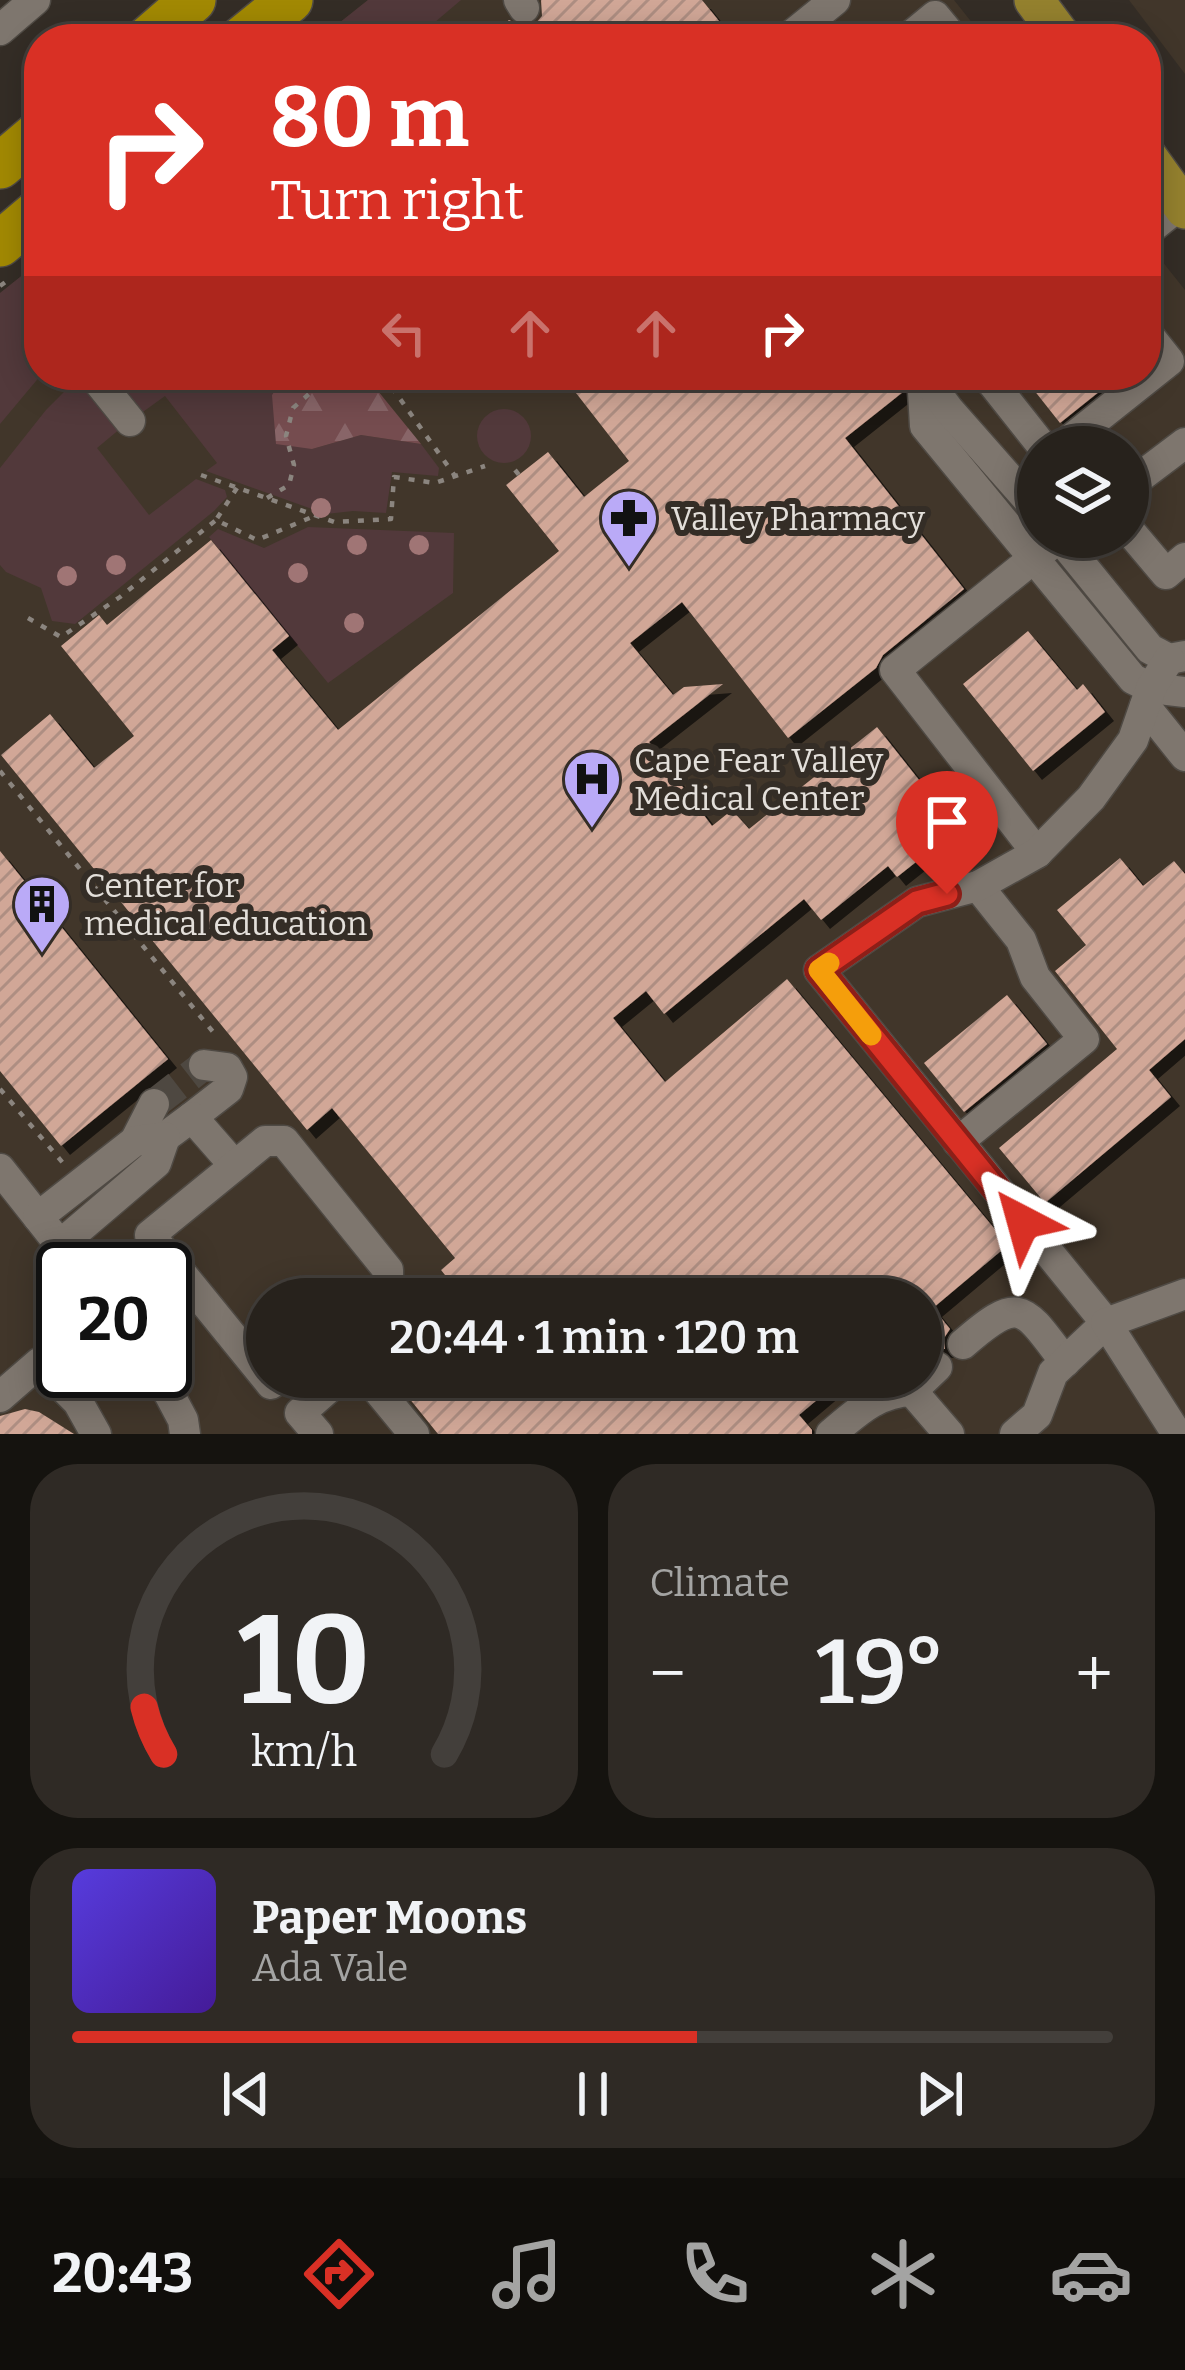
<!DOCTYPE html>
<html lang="en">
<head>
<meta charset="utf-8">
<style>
	:root { --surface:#27221c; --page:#2f2a25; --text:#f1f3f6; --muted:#a4a4a3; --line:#433f3b; --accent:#d93025 }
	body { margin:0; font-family:Bitter,serif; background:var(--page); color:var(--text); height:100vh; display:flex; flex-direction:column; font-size:45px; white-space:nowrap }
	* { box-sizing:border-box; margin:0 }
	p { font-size:39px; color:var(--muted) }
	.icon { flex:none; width:66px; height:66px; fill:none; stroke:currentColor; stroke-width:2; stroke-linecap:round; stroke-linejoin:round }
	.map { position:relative; height:1434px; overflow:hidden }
	.panel { display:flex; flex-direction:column; gap:30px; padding:30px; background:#15130f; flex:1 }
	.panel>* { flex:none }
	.hud { position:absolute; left:24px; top:24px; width:1137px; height:366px; border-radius:48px; box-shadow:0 6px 30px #0003,0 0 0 3px var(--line); background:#d93025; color:#fff; overflow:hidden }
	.controls { position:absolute; left:1017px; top:426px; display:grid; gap:24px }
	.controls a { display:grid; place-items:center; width:132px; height:132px; border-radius:50%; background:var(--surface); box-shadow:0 6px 30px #0003,0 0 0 3px var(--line); font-size:60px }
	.speed { position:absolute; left:36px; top:1242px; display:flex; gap:24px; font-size:60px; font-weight:700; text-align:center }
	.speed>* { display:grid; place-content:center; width:156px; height:156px; border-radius:50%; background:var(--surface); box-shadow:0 6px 30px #0003,0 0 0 3px var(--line); line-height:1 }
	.speed .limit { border:6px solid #111; border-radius:18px; background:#fff; color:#111 }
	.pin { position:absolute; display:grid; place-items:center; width:102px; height:102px; color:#fff; margin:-123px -51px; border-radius:50% 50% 50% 0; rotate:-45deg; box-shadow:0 0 12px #0007 }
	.pin .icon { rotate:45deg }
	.me { position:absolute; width:132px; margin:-66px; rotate:321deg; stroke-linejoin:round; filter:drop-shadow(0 0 9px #0008) }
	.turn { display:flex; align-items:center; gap:42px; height:252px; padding:0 48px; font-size:54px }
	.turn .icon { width:156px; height:156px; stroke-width:2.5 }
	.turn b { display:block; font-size:84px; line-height:102px }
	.lanes { display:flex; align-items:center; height:114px; padding:0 48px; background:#0003; justify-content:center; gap:60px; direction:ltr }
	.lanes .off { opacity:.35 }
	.big { font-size:90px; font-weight:600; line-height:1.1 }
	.panel .card { flex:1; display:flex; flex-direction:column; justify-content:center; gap:18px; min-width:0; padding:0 42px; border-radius:48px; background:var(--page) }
	.panel .dial { align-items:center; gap:0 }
	.dial svg { height:312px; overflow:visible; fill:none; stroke:var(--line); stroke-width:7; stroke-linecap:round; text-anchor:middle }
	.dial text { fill:var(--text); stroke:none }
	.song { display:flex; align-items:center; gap:36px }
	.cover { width:144px; height:144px; border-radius:18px; background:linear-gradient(135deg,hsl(250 70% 55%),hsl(260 70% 35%)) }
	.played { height:12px; border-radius:6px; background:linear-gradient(90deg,var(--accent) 60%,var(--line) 60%) }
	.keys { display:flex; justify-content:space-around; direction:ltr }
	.heat { display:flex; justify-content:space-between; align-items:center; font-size:66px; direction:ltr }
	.panel .tiles { flex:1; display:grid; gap:30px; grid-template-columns:1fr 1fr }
	.card:last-child { grid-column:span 2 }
	.trip { position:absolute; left:246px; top:1278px; width:696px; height:120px; border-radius:60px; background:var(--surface); box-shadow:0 6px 30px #0003,0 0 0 3px var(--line); font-weight:600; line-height:120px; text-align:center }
	.menu { display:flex; height:192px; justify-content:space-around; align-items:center; background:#100e0b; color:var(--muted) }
	.menu .icon { width:84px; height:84px }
	.menu .active { color:var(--accent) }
	.menu b { font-size:54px; color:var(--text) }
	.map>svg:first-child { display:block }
	.built { fill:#41362a; fill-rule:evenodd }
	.grass { fill:#52393b }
	.forest { fill:url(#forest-firs) }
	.building { fill:url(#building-hatch); filter:url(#shadow) }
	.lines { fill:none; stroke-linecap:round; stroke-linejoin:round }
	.minor-tunnel { stroke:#4e4841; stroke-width:30; stroke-dasharray:30 15; stroke-linecap:butt }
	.minor-casing { stroke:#4f4a44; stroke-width:33 }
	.major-casing { stroke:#4f4a44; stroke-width:42 }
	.highway-casing { stroke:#4f4a44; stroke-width:48 }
	.path { stroke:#8b857f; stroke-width:4.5; stroke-dasharray:6 9; stroke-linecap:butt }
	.minor { stroke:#7e766e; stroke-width:30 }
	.major { stroke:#94812e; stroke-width:39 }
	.highway { stroke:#a28903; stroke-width:45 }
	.tree { fill:#a07575 }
	.route-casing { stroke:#8d1f18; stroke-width:30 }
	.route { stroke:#d93025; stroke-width:21 }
	.slow { stroke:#f59e0b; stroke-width:21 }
	.labels { text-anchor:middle; stroke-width:12; stroke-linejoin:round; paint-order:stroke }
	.poi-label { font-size:33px; fill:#e3dfda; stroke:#342d26; text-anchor:start }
</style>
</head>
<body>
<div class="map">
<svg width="1185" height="1434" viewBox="0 0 1185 1434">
	<defs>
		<pattern id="forest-firs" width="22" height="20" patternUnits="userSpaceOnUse" patternTransform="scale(3)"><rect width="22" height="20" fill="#754c4f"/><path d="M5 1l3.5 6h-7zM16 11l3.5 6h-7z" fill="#886568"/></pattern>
		<pattern id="building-hatch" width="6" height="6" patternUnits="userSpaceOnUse" patternTransform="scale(3)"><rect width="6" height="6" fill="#d1a797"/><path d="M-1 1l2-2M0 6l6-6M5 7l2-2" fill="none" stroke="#ae8e82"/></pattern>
		<filter id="shadow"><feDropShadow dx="9" dy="9" stdDeviation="0" flood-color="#0009"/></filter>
	</defs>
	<rect width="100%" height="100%" fill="#342d26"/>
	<!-- built -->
	<g class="built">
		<path d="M368,0H954L985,39H319Z"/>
		<path d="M1129,0H1185V74Z"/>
		<path d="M1146,241L1185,290V1434H0V293L39,262V375H1146ZM1038,447H1128V537H1038ZM63,1269H165V1371H63ZM267,1299H921V1377H267Z"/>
	</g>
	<!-- grass -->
	<g class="grass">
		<path d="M368,0H461L415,39H319Z"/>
		<path d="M39,262L41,375L0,424V293Z"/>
		<path d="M111,375H285L272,395L312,449L361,435L421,444L439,468L438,476L392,472L386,513L353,511L326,514L206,471L217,463L165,396L140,414Z"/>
		<path d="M83,385L121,428L97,448L149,515L196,479L225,490L227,497L214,511L75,624L52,621L41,588L6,572L0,565V468L46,410L65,391L72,386Z"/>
		<circle cx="504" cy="436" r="27"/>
		<path d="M308,527L454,533L453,593L328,683L209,537L218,529L264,548Z"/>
	</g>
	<!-- forest -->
	<path class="forest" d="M285,375H365L421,444L361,435L312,449L276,444L272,395Z"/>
	<!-- building -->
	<g class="building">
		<path d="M541,0H702L723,26L706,39H485L509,20L524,27L535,24L542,16Z"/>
		<path d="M562,375H898L903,381V392L845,438L964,589L883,655L876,668L788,738L682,602L630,643L673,695L684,687L723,684L649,742L712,826L732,810L749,829L877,727L946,814L909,844L921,858L897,877L888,866L821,920L804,899L664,1014L646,991L613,1018L665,1082L787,979L1008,1245L933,1308L950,1329L944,1338L945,1349L934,1348L925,1352L921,1347V1299H416L445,1275L441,1270L455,1258L332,1108L307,1130L1,755L50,714L94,768L134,736L61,646L99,615L107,625L211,540L289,636L272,650L338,730L559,551L506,485L548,452L584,497L629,461Z"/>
		<path d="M1022,375H1120L1060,423Z"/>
		<path d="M1028,631L1077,690L1083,684L1105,712L1033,771L963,684Z"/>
		<path d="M0,851L168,1059L61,1146L0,1071Z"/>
		<path d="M1120,858L1143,886L1174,861L1185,874V1039L1149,1070L1171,1097L1045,1203L999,1148L1117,1049L1055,971L1086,945L1057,910Z"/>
		<path d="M1007,995L1047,1044L964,1112L924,1063Z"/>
		<path d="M392,1377H844L799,1415L812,1430V1434H438Z"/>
		<path d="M25,1409L39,1412L74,1434H0V1416Z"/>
	</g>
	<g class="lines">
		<!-- minor-tunnel -->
		<path class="minor-tunnel" d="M154,1104L204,1065"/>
		<defs>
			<g id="minor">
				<path d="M519,0L524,8"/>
				<path d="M0,30L35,0"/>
				<path d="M787,39L835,0"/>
				<path d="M907,39L935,16L954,39"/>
				<path d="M1146,232L1181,204"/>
				<path d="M93,375L130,421"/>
				<path d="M922,375L925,426L1133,679L1151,688L1185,692"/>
				<path d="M923,375L949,410L1038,511"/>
				<path d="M986,375L1043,447"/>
				<path d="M1061,447L1169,361L1146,332"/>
				<path d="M1128,486L1185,443"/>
				<path d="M1128,529L1166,574L1185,558"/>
				<path d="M1059,537L1150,649L1169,659L1185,656"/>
				<path d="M1145,706L1185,756"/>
				<path d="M1037,853L895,670L1060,537"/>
				<path d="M192,1117L228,1089L232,1077L227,1068L204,1065"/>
				<path d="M165,1137L192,1117L234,1165"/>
				<path d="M135,1141L154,1104"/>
				<path d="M958,1142L1084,1039L1035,977L1021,940L978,886"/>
				<path d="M0,1169L79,1269"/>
				<path d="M38,1217L135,1141L165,1137L156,1163L60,1245"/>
				<path d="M963,1344C1020,1294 1023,1306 1065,1362"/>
				<path d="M157,1371L183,1420L185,1434"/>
				<path d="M280,1377L271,1384L150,1235L265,1141H284L388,1270V1295L382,1299"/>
				<path d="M367,1377L414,1434"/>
				<path d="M912,1391L937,1367"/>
				<path d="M0,1397L39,1363L78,1402L96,1434"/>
				<path d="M318,1434L300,1413L341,1377"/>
				<path d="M831,1434C856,1413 877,1392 912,1391L949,1434"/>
				<path d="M1015,1434L1037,1415L1053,1373L1106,1323L819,970L917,902L978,886L1037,853L1091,798L1133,740L1151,688L1169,659"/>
				<path d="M1177,1434L1106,1323L1185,1294"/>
			</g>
			<g id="major">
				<path d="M1034,0L1063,39"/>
				<path d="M1146,155L1185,209"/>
			</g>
			<g id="highway">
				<path d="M148,39L193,0"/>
				<path d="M242,39L290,0"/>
				<path d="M0,166L39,133"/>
				<path d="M0,244L39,211"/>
			</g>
		</defs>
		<!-- minor casing -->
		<use href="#minor" class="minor-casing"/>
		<!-- major casing -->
		<use href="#major" class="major-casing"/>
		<!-- highway casing -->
		<use href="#highway" class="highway-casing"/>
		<!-- path -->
		<g class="path">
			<path d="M0,286L11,278"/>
			<path d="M383,375L455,476"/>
			<path d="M515,470L519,475"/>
			<path d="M201,475L334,522L391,519L394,477L435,483L485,466"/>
			<path d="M237,488L216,520L257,540L312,517"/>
			<path d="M267,498L289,485L294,465L286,436L293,408L317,387L339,379L343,375"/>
			<path d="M28,618L61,637L120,597L216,520"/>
			<path d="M0,771L218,1038"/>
			<path d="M0,1089L63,1163"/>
		</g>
		<!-- minor -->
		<use href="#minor" class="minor"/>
		<!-- major -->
		<use href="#major" class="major"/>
		<!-- highway -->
		<use href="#highway" class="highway"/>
	</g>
	<!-- trees -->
	<g class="tree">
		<circle cx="321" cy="508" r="10"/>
		<circle cx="357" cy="545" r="10"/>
		<circle cx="419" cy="545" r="10"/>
		<circle cx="116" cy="565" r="10"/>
		<circle cx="298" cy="573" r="10"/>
		<circle cx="67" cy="576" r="10"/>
		<circle cx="354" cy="623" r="10"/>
	</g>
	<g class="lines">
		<defs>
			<path id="route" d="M947,894L917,902L819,970L1023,1222"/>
		</defs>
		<!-- route casing -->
		<use href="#route" class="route-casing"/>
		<!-- route -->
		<use href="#route" class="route"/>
		<!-- slow -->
		<path class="slow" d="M829,963L819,970L871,1035"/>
	</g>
	<!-- icons -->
	<defs>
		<symbol id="pharmacy-pin" viewBox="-11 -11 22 30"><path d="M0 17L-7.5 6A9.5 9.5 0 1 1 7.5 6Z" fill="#baaaf7" stroke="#342d26"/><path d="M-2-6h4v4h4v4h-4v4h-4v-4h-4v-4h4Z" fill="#111"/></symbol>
		<symbol id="hospital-pin" viewBox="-11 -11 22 30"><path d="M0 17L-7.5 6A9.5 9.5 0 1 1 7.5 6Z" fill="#baaaf7" stroke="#342d26"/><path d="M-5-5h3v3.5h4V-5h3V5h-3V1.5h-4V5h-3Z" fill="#111"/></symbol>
		<symbol id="building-pin" viewBox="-11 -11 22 30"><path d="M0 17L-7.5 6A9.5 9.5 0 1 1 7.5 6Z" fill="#baaaf7" stroke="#342d26"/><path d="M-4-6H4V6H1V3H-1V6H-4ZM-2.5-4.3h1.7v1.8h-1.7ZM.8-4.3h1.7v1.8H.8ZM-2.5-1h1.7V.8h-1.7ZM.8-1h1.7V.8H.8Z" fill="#111"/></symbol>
	</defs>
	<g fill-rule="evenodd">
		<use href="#pharmacy-pin" x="596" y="485" width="66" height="90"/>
		<use href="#hospital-pin" x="559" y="746" width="66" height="90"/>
		<use href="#building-pin" x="9" y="871" width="66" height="90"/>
	</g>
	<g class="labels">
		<!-- poi labels -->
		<g class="poi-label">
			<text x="671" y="530">Valley Pharmacy</text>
			<text x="634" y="772">Cape Fear Valley<tspan x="634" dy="38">Medical Center</tspan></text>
			<text x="84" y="897">Center for<tspan x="84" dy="38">medical education</tspan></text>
		</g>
	</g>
</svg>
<div class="controls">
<a><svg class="icon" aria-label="layers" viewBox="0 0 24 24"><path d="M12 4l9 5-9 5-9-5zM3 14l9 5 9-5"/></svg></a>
</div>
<div class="speed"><div class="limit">20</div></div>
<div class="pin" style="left:947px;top:894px;background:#d93025"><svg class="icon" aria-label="arrive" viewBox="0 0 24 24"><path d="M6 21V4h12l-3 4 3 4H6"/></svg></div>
<svg class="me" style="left:1023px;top:1222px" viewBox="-20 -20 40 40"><path d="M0-17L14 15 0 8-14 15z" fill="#d93025" stroke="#fff" stroke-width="4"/></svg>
<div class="trip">20:44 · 1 min · 120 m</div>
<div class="hud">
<div class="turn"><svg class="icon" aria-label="right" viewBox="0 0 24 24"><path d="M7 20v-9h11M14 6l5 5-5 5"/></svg><div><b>80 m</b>Turn right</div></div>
<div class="lanes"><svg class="icon off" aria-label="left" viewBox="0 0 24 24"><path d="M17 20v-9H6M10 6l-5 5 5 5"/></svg><svg class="icon off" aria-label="ahead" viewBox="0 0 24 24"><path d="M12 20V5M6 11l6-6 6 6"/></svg><svg class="icon off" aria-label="ahead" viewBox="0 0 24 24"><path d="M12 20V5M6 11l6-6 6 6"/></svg><svg class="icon" aria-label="right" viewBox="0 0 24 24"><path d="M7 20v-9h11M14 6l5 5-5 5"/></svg></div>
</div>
</div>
<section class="panel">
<div class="tiles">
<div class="card dial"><svg viewBox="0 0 100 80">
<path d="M14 69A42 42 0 1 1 86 69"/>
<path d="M14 69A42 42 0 0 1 9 57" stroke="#d93025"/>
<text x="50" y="56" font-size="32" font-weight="700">10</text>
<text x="50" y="72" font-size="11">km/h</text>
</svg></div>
<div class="card"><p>Climate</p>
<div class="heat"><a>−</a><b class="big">19°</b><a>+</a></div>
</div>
<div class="card">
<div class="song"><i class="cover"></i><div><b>Paper Moons</b><p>Ada Vale</p></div></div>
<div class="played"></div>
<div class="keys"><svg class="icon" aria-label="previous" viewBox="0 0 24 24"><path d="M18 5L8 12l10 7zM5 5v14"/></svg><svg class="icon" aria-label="pause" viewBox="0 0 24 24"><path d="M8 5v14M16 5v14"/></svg><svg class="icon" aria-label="next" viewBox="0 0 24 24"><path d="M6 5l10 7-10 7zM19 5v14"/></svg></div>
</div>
</div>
</section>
<nav class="menu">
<b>20:43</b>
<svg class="icon active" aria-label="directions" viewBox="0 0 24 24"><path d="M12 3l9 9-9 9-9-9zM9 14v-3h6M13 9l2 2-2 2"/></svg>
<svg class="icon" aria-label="music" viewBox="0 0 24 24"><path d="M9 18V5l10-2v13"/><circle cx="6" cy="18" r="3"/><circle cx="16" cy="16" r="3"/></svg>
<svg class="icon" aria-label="phone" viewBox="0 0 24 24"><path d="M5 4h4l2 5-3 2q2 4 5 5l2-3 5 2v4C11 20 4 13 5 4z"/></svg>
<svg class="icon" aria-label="climate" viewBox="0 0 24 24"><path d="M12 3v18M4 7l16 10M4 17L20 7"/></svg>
<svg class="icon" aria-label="car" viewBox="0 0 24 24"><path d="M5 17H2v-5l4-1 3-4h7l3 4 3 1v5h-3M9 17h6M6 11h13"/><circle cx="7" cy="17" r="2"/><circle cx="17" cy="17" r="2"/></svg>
</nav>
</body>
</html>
